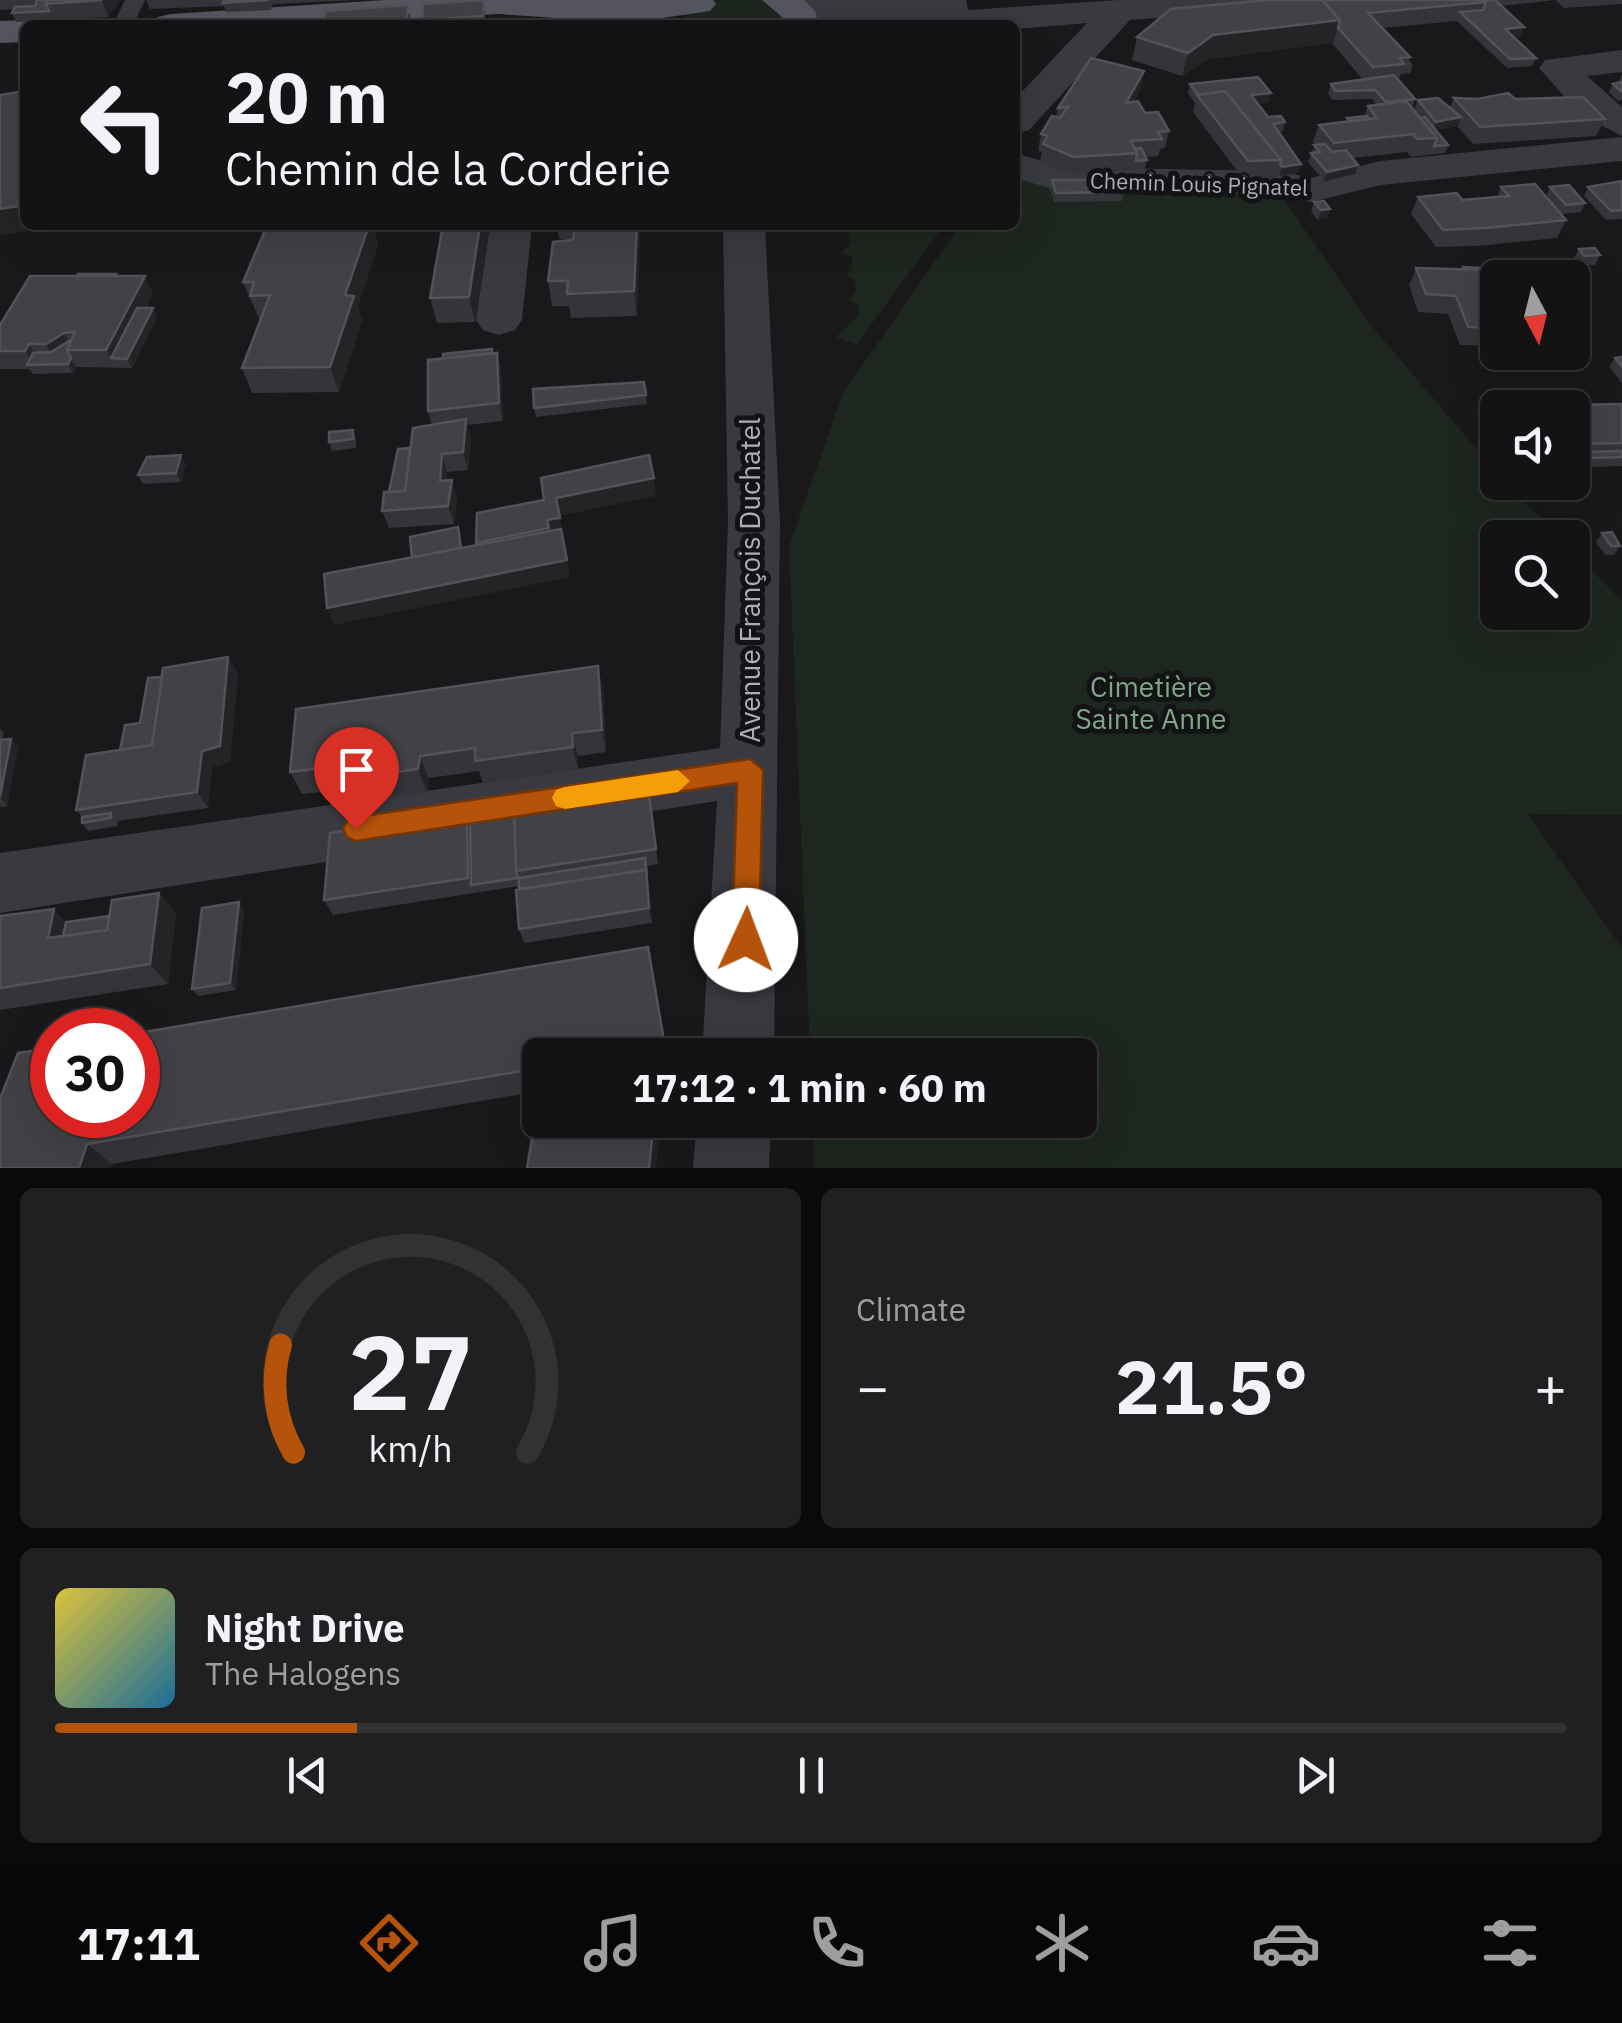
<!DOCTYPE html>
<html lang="en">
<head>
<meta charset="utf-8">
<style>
	:root { --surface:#131214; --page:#202022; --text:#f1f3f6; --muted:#9d9ea0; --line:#323234; --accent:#b45309 }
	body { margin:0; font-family:"IBM Plex Sans",sans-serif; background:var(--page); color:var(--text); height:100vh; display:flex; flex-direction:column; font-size:38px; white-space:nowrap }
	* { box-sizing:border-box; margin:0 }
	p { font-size:32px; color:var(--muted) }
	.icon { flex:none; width:55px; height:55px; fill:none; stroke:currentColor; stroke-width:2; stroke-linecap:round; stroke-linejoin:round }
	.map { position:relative; height:1168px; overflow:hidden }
	.details { display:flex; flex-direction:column; gap:20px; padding:20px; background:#0a0a0b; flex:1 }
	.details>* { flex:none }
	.guide { position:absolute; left:20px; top:20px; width:1000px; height:210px; border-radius:15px; box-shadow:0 10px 40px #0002,0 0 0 2px var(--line); background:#131214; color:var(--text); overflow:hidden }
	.needle { width:65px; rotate:173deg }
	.tools { position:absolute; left:1480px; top:260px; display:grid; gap:20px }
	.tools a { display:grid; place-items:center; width:110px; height:110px; border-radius:15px; background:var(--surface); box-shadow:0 10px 40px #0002,0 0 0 2px var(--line); font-size:50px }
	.speed { position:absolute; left:30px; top:1008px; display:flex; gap:20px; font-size:50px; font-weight:700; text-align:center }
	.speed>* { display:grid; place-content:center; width:130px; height:130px; border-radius:50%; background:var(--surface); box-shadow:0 10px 40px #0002,0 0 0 2px var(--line); line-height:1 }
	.speed .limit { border:15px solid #d22; background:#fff; color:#111 }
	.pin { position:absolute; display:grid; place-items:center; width:85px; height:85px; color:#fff; margin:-102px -42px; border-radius:50% 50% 50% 0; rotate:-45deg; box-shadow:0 0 10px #0007 }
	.pin .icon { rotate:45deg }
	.me { position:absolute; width:110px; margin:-55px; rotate:2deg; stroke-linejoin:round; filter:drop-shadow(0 0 8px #0008) }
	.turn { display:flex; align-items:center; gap:35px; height:210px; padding:0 40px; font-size:45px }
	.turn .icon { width:130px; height:130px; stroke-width:2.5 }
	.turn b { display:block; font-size:70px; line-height:85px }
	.big { font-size:75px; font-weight:700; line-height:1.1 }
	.details .card { flex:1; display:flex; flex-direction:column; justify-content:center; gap:15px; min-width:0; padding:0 35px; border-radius:15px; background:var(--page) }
	.details .dial { align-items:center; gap:0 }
	.dial svg { height:260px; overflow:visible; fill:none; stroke:var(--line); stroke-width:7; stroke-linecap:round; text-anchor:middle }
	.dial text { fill:var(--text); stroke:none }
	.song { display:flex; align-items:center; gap:30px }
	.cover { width:120px; height:120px; border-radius:15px; background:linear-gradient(135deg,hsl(50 70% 55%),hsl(200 70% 35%)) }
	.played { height:10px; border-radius:5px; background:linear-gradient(90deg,var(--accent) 20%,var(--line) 20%) }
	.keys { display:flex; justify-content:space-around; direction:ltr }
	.heat { display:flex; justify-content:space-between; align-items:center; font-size:55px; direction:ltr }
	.details .tiles { flex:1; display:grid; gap:20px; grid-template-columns:1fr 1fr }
	.card:last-child { grid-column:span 2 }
	.trip { position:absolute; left:522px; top:1038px; width:575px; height:100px; border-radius:15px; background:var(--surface); box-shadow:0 10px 40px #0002,0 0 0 2px var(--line); font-weight:700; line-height:100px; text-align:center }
	.tabs { display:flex; height:160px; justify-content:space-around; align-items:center; background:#080708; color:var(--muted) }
	.tabs .icon { width:70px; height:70px }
	.tabs .active { color:var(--accent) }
	.tabs b { font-size:45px; color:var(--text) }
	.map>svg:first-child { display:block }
	.green { fill:#1e2620 }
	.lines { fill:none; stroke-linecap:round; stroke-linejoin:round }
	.lane { fill:#393940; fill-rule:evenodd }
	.street { fill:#393940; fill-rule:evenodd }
	.primary { fill:#55565f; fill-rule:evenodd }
	.wall { fill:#353438 }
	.shaded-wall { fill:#242326 }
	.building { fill:#414146; stroke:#525258; stroke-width:2.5 }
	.route { fill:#b45309; stroke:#753606; stroke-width:2.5 }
	.slow { fill:#f59e0b }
	.labels { text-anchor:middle; stroke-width:10; stroke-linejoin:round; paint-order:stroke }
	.far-street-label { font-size:22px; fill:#aaadba; stroke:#131316 }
	.street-label { font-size:28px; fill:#aaadba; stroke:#131316 }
	.park-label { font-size:28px; fill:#81a588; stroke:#131316 }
</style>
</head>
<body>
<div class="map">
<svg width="1622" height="1168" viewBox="0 0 1622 1168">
	<rect width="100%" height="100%" fill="#19181a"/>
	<!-- green -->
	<g class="green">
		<path d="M706,0H779L801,25H682L687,12Z"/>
		<path d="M1015,176L1279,192L1370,324L1497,473L1498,482L1506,483L1559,537L1498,538V612H1572L1573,551L1622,601V815L1528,814L1622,948V1168H814L813,1120H1080V1055H810L789,546L843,393L960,225H1015Z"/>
		<path d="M847,225H944L857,344L836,337L859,315L858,305L849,300L856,291L855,280L846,275L852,269V257L842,252L850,244L848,233L840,230Z"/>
	</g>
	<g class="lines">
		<!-- lane -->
		<path class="lane" d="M125,0H145L133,25H113Z"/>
		<!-- street -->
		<g class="street">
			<path d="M775,0H966L968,10L1119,0H1286L1281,7L1269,10L1130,20L1029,130L1015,134V99L1087,23L1015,29V25H896L900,19L819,22L777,12L771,5Z"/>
			<path d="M1622,50V72L1587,76L1622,107V136L1581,115L1539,68L1545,60Z"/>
			<path d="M1622,137V161L1381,185L1311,202L1278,195L1059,191L1015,178V153L1062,167L1278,171L1311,178L1381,161Z"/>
			<path d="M490,225H532L522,320L515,330L499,335L483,330L476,320Z"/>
			<path d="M723,225H765L780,522L774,1055H702L717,801L0,913V853L720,748L728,522Z"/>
			<path d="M697,1120H771L769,1168H693Z"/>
		</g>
		<!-- primary -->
		<g class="primary">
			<path d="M385,0H713L716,4L710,11L629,23L498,14L329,25H153L158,17L171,14Z"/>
			<path d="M762,0H804L815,11L819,25H783L781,16Z"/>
			<path d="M25,20L39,25H25V42L0,43V21Z"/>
		</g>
	</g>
	<!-- wall -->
	<g class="wall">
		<path d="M0,0H36L34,6L37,0H121L108,17L16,22L12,13L14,9L0,10Z"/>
		<path d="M146,0H359L273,4L271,10L226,12L224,6L150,9Z"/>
		<path d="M1333,0H1622V4L1564,8L1555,0L1501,6L1521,36L1513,37L1536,58L1532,66L1507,68L1457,21L1382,28L1410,57L1409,60L1413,65L1410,73L1401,74L1398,80L1415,99L1412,108L1420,118L1421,117L1414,109L1418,100L1450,108L1454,98L1477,99H1515L1605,119L1596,136L1473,144L1457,126L1436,130L1448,145L1445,153L1411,157L1407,152L1352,158L1358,165L1355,174L1324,181L1308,162L1311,153L1316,145L1313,142L1319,125L1345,122L1347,118L1364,116L1368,106L1377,105L1372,99L1332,100L1328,93L1331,84L1363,80L1332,43L1208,59L1182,76L1132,60L1137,37Z"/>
		<path d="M485,9V25H423L422,20Z"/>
		<path d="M410,14L409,25H323Z"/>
		<path d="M1622,74V100L1618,101L1609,92L1613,84L1618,83Z"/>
		<path d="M1190,84L1271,93L1269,102L1257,103L1268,117L1285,122L1283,131L1278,132L1301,164L1298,173L1279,176L1277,173L1276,178L1243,179L1193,112L1195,103L1188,93Z"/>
		<path d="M1141,88L1133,102L1169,131L1165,148L1160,149L1158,156L1145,157L1147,160L1145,169L1072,175L1040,162L1042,152L1038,151L1041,134L1056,117L1058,108Z"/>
		<path d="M1052,180L1124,192L1122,201L1054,202L1050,189Z"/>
		<path d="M1622,181V219L1606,220L1584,196L1588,187Z"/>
		<path d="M1501,187L1566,220L1557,238L1477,246L1436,247L1411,214L1418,197L1462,200L1497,197Z"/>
		<path d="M1550,187L1585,203L1581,212L1562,214L1546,196Z"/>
		<path d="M1314,202L1330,209L1327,218L1317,220L1311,211Z"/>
		<path d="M295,225H372L378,244L358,306L362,321L339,392L252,393L242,368L260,321L243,282Z"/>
		<path d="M443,225H489L475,322L437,323L430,298Z"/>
		<path d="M557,225H640L637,316L571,318L569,306H552L548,281L573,239H559Z"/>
		<path d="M1579,249L1600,255L1595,265H1579L1574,258Z"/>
		<path d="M1463,267L1498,278V346L1460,345L1448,314L1418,312L1409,285L1416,268L1462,269Z"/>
		<path d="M116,276L153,293L146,308L157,317L132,368L76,367L73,373L33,374L29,369H0V325Z"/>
		<path d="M493,353H497L501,371L503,421L467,425L471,437L468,470L447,472V480L457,498L454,524L389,528L382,511L389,492L410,448L432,425L428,411Z"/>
		<path d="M1622,357V383L1609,367L1615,358Z"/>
		<path d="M644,382L647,404L536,417L534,408Z"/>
		<path d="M1622,404V466L1584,467L1580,461H1572V408H1569L1570,405Z"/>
		<path d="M353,430L356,439V448L332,451L329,442Z"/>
		<path d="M186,464L181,482L143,484L138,475Z"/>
		<path d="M1546,482H1570L1566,488H1549Z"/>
		<path d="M1602,533L1620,546L1614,555H1605L1596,542Z"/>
		<path d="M228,657L238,674L230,762L212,767L208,808L117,821L118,826L88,831L82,823V817L76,810L140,723L162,677Z"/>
		<path d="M598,666L603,690L606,752L578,756V769L483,783L479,771L429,778L427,792L331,805L324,792L302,794L290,772Z"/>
		<path d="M0,728L4,733L2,740L11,739L18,747L7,806L0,807Z"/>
		<path d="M650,802L658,864L647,866L652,923L524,943L519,929V886L333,915L324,900L470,820Z"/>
		<path d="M159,893L176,914L168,984L0,1010V916L66,922L109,916Z"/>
		<path d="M244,910L236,990L198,996L192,989Z"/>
		<path d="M648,947L667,1055H540V1091L112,1164L111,1168H0Z"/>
	</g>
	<!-- shaded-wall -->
	<g class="shaded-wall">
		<path d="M102,0H121L108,17Z"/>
		<path d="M1340,20L1333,43L1208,59L1182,76L1188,53L1213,35Z"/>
		<path d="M1524,27L1521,36L1502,38L1505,29Z"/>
		<path d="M1144,71L1141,88L1123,120L1126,103Z"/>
		<path d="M1271,93L1269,102L1249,104L1251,95Z"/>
		<path d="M1461,117L1458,126L1432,131L1436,122Z"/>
		<path d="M25,147V225H32V230L0,236V209Z"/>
		<path d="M1301,164L1298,173L1279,176L1282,167Z"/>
		<path d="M1358,165L1355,174L1324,181L1327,172Z"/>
		<path d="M1330,209L1327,218L1317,220L1321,210Z"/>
		<path d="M369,225H372L378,244L358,306L362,321L339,392L330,367L345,295Z"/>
		<path d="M480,225H489L475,322L469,297Z"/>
		<path d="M637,225H640L637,316L634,291Z"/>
		<path d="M145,276L153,293L120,359L111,358L106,350Z"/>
		<path d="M153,308L157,317L132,368L127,359Z"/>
		<path d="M64,333L74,350H67L56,361L46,344Z"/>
		<path d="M29,344L39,362L33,365L25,351Z"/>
		<path d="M497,353L501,371L503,421L499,403Z"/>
		<path d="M71,358L76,367L73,373L68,364Z"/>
		<path d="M466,419L471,437L468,470L463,452Z"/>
		<path d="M442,454L447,472L445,498L440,481Z"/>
		<path d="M181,455L186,464L181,482L176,473Z"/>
		<path d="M654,478L656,496L559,516L556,498Z"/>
		<path d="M452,480L457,498L454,524L448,506Z"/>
		<path d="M560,518L570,577L334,625L327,608L481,560L476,543L547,520Z"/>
		<path d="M228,657L238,674L230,762L212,767L208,808L197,792L202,751Z"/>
		<path d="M598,666L603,690L606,752L602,730Z"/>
		<path d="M572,733L578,756V769L573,747Z"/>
		<path d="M11,739L18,747L7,806L0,797Z"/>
		<path d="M420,756L429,778L427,792L418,769Z"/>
		<path d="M467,813L473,828L471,885L468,878Z"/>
		<path d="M645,858L647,865L652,923L649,908Z"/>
		<path d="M159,893L176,914L168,984L150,964Z"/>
		<path d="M239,902L244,910L236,990L230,983Z"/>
		<path d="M54,909L73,929L69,949L48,938Z"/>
		<path d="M648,947L653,971L667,1055H662Z"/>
		<path d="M654,1120H662L656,1168H649Z"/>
		<path d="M87,1144L112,1164L111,1168H79Z"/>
	</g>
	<!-- building -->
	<g class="building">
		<path d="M37,0H47L46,4L49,11L12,13L15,7L35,6Z"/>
		<path d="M47,0H102L46,4Z"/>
		<path d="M224,0H269L223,3Z"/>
		<path d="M484,0L483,16L422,20L423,4Z"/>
		<path d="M1267,0H1322L1340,20L1213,35L1188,53L1137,37L1171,9Z"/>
		<path d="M1333,0H1484L1486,2L1368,13L1410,57L1400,58L1404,64L1373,67L1338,28L1340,20L1323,1Z"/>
		<path d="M1484,0H1495L1524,27L1505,29L1536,58L1510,59L1460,12L1483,10L1486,2Z"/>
		<path d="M408,5L406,21L323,25L326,11Z"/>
		<path d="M1091,58L1144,71L1126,103L1138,101L1145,113L1158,112L1169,131L1158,132L1162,139L1131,141L1137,153L1074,157L1043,144L1048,136L1041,134L1052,116L1060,118L1068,107L1058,108Z"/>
		<path d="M1394,75L1415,99L1386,102L1375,90L1335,91L1331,84Z"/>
		<path d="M1258,77L1271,93L1251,95L1268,117L1281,116L1285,122L1273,124L1301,164L1282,167L1280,164L1281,160L1225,91L1198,95L1190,84Z"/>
		<path d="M1622,82V92L1613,84Z"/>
		<path d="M25,91V147L19,206L0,209V95Z"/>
		<path d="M1225,91L1281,160L1248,161L1197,95Z"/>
		<path d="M1508,93L1515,99L1583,97L1605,119L1480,127L1454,98L1477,99Z"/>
		<path d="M1438,98L1461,117L1436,122L1418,100Z"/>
		<path d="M1406,101L1437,138L1417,139L1413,134L1334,143L1319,125L1377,118L1368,106Z"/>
		<path d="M1367,116L1369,119L1350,121L1347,118Z"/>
		<path d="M1425,117L1448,145L1434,146L1437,138L1420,118Z"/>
		<path d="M1325,144L1332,152L1346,150L1358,165L1327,172L1311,153L1320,152L1314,145Z"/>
		<path d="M1141,148L1147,160L1136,161L1137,153L1135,149Z"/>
		<path d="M1052,180H1120L1124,192L1056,193Z"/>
		<path d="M1622,181V210L1611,211L1588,187Z"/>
		<path d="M1535,184L1566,220L1485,228L1443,230L1418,197L1457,193L1462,200L1509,196L1501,187Z"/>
		<path d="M1569,185L1585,203L1566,205L1550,187Z"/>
		<path d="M1324,201L1330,209L1321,210L1314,202Z"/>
		<path d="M295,225H369L345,295L354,296L330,367L242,368L270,295L250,296L254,282H243L266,228L294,227Z"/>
		<path d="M443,225H480L469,297L430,298Z"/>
		<path d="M575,225H637L634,291L567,294L568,281H548L553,242L573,240Z"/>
		<path d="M1595,248L1600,255L1584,256L1579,249Z"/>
		<path d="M1463,267L1520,270L1521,271L1464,269Z"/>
		<path d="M1416,268L1530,271L1533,278H1498V328L1468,327L1456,296L1426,294Z"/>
		<path d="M78,274H116L115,276H77Z"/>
		<path d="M30,276H145L106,350H67L75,332L64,333L46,344H29L25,351H0V325Z"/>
		<path d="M137,308H153L127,359L111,358Z"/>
		<path d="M69,341H71L67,350L71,358L68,364L27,365L33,353L51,352Z"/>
		<path d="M492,349V353L443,359V354Z"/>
		<path d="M497,353L499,403L428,411V360Z"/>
		<path d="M1622,357V367L1615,358Z"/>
		<path d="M644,382L646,395L534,408L533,389Z"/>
		<path d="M1622,404V443L1572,444V425H1580L1572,408L1570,405Z"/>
		<path d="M466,419L463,452L442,454L440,481L452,480L448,506L382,511L384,492L405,491L413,428Z"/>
		<path d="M353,430V439L329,442V432Z"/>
		<path d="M410,448L405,491L389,492L398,449Z"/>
		<path d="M1622,451V457L1590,458L1586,452Z"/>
		<path d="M181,455L176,473L138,475L147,457Z"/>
		<path d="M649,455L654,478L556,498L560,518L547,520L549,528L476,543L477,513L544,500L541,478Z"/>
		<path d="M458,527L461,548L412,558L410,537Z"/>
		<path d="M561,529L567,560L327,608L324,574Z"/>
		<path d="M1612,532L1620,546H1611L1602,533Z"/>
		<path d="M228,657L220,746L202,751L197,792L76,810L86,755L152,745L163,668Z"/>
		<path d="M598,666L602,730L572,733L573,747L475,761V748L420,756L418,769L319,783L321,768L290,772L296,709Z"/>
		<path d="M162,677L152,745L120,750L125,725L140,723L148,678Z"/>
		<path d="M11,739L0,797V740Z"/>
		<path d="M648,787L656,849L516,871L514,806Z"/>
		<path d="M111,813V818L82,823V817Z"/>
		<path d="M467,813L468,878L324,900L330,833Z"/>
		<path d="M514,814L516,871L518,878L471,885L470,820Z"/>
		<path d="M645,858L647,877L646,870L519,889V878Z"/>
		<path d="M646,870L649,908L519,929L516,890Z"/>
		<path d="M159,893L150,964L0,988V916L54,909L48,938L107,930L112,900Z"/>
		<path d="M239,902L230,983L192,989L202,908Z"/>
		<path d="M109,916L107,930L63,936L66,922Z"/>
		<path d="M648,947L664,1041L662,1055H540V1068L87,1144L79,1168H0V1099L18,1053L52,1048V1115H138V1033Z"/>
		<path d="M540,1092V1120H654L649,1168H527Z"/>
	</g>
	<!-- route -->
	<path class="route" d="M750,759L763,770L759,940L755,949L746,953L736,949L732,940L737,783L356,841L347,837L343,829L347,821L356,817Z"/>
	<!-- slow -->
	<path class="slow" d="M678,770L690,781L678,792L565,809L556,806L552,798L556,790L565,787Z"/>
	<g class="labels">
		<!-- far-street labels -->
		<g class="far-street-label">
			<text transform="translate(1199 184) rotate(2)" y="8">Chemin Louis Pignatel</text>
		</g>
		<!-- street labels -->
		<g class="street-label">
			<text transform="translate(750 580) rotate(-90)" y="10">Avenue François Duchatel</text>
		</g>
		<!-- park labels -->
		<g class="park-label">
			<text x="1151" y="697">Cimetière<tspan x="1151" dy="32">Sainte Anne</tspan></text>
		</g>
	</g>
</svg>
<div class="tools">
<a><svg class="needle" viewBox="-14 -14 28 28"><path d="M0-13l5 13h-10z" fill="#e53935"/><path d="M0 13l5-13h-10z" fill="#9d9ea0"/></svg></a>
<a><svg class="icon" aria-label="sound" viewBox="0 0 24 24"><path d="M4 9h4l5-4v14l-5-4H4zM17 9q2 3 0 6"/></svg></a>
<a><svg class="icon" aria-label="search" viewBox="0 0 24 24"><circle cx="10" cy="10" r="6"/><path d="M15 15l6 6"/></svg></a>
</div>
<div class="speed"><div class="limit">30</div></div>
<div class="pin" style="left:356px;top:829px;background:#d93025"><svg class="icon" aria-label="arrive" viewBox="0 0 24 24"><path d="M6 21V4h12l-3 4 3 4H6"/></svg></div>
<svg class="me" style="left:746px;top:940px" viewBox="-20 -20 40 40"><circle r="19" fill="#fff"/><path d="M0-13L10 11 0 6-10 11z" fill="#b45309"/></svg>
<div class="trip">17:12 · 1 min · 60 m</div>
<div class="guide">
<div class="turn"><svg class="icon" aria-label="left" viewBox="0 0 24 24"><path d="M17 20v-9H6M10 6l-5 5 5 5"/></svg><div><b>20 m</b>Chemin de la Corderie</div></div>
</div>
</div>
<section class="details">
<div class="tiles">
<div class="card dial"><svg viewBox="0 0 100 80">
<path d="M14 69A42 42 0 1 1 86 69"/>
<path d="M14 69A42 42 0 0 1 10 36" stroke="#b45309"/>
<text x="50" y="56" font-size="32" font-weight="700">27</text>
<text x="50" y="72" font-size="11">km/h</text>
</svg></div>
<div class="card"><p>Climate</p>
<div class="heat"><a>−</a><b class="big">21.5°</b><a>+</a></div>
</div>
<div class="card">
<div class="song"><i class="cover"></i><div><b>Night Drive</b><p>The Halogens</p></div></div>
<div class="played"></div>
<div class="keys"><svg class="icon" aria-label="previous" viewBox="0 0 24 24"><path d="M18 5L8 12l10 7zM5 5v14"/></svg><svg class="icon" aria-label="pause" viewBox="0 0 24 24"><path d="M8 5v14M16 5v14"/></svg><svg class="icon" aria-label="next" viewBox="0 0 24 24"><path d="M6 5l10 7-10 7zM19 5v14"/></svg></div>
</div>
</div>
</section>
<nav class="tabs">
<b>17:11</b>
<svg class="icon active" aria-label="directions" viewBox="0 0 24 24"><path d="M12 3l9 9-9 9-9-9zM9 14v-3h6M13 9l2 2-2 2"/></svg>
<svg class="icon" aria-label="music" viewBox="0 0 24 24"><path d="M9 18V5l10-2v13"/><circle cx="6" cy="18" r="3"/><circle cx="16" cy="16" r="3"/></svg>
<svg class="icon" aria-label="phone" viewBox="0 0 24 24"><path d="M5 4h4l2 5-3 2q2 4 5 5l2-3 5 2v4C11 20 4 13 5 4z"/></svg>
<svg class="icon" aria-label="climate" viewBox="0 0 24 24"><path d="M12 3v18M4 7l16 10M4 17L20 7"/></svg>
<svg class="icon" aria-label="car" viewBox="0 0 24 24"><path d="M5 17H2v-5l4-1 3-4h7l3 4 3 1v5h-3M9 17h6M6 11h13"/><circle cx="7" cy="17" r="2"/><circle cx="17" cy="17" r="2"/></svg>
<svg class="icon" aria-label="filters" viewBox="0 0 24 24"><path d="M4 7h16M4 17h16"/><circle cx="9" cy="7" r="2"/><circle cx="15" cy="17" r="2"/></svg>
</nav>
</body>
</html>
